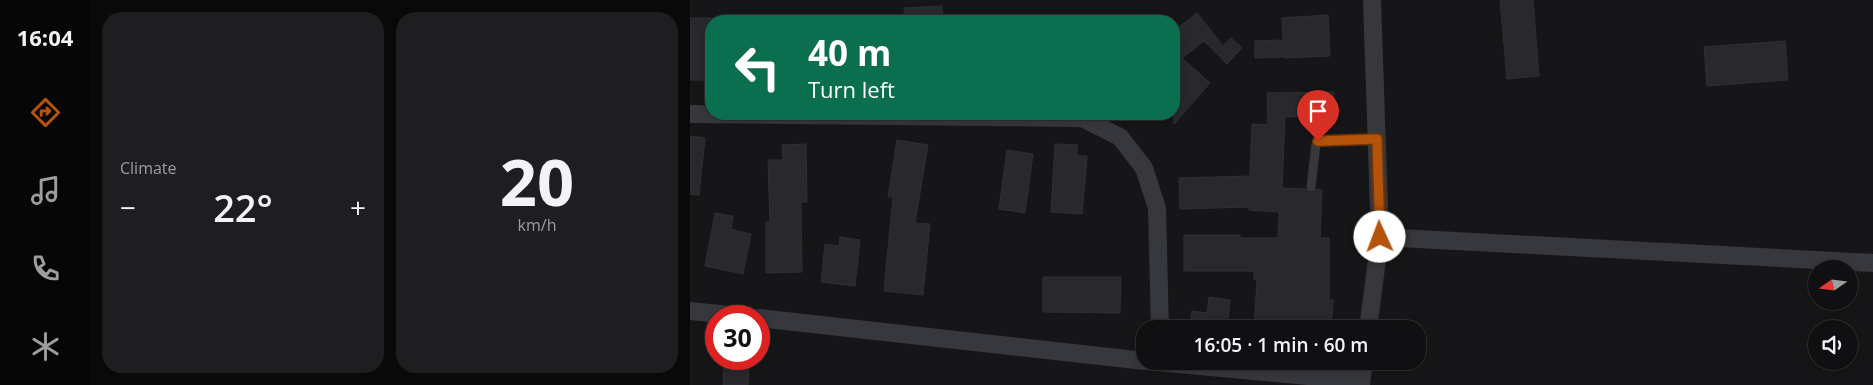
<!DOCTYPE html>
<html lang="en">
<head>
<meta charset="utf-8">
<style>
	:root { --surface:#101012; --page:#1e1e20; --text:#f1f3f6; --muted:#9c9d9f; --line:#303032; --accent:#b45309 }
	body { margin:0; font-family:"Open Sans",sans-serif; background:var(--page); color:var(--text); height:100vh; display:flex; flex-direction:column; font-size:19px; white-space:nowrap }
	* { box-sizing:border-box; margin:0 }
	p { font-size:16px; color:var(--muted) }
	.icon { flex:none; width:28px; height:28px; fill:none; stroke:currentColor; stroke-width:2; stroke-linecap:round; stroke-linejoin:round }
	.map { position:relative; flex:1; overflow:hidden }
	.panel { display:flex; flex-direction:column; gap:12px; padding:12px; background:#09090a; width:600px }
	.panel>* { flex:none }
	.hud { position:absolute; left:15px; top:15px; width:475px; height:105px; border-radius:20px; box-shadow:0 2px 8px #0003,0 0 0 1px var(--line); background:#0b6e4f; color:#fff; overflow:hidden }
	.needle { width:32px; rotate:256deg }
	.fabs { position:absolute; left:1118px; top:260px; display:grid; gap:10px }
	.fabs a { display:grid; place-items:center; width:50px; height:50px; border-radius:50%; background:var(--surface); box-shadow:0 2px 8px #0003,0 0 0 1px var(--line); font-size:25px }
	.speed { position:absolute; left:15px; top:305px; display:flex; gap:10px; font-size:25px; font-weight:700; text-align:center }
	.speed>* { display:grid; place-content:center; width:65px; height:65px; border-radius:50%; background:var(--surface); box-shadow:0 2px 8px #0003,0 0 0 1px var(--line); line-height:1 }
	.speed .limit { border:8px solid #d22; background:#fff; color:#111 }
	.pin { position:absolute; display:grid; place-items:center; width:42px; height:42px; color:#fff; margin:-51px -21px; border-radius:50% 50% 50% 0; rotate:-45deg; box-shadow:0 0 5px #0007 }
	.pin .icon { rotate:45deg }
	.me { position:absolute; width:55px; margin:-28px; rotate:358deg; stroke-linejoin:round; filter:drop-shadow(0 0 4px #0008) }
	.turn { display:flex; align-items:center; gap:18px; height:105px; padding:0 20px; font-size:22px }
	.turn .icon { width:65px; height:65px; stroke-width:2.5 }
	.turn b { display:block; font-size:35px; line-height:42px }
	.big { font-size:38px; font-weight:600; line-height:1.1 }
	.panel .card { flex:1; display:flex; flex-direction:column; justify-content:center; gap:8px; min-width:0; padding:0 18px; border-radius:20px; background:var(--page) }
	.panel .dial { align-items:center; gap:0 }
	.dial b { font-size:65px; line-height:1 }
	.heat { display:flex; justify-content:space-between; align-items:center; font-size:28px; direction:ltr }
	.panel .tiles { flex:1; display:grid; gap:12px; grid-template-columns:repeat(2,1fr) }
	.trip { position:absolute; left:446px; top:320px; width:290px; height:50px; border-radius:20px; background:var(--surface); box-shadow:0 2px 8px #0003,0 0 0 1px var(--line); font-weight:600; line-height:50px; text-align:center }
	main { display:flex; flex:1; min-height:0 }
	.menu { display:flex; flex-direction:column; width:90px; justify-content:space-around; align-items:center; background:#060607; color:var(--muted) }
	.menu .icon { width:35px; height:35px }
	.menu .selected { color:var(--accent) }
	.menu b { font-size:22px; color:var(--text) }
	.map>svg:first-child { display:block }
	.building { fill:#29292c; stroke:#303034 }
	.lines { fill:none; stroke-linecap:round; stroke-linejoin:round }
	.service { stroke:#37383d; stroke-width:9 }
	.minor { stroke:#37383d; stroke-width:18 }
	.route-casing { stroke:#753606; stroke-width:12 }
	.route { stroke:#b45309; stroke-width:9 }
</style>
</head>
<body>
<main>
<nav class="menu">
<b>16:04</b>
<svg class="icon selected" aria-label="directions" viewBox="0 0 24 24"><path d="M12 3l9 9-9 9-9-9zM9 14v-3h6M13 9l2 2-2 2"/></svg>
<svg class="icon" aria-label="music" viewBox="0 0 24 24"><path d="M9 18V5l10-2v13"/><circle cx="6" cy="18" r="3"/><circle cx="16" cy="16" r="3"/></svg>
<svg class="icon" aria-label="phone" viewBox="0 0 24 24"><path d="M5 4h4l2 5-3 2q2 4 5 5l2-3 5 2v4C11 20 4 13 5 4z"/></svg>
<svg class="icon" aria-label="climate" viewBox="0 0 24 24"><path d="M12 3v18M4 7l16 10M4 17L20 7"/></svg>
</nav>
<section class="panel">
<div class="tiles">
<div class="card"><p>Climate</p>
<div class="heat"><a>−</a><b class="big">22°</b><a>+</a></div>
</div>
<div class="card dial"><b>20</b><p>km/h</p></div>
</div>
</section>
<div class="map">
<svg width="1183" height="385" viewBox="0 0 1183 385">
	<rect width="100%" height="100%" fill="#161618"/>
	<!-- building -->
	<g class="building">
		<path d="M810,0H843L849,76L817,79Z"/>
		<path d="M252,6L253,21H215L214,8Z"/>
		<path d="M507,13L533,46L541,38L552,48L537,64L514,41L492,58L520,83L484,124V31Z"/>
		<path d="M638,15L640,56L594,58V57L565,58V41L593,40L592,18Z"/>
		<rect x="0" y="18" width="21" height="62"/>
		<path d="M1095,41L1098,80L1017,86L1014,47Z"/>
		<path d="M644,92V116L595,117L592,188L615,189L621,193L627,189L632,190L630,238H639V300H643L641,329H564L567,280L564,279V271H494V235H550V238H588L589,212L559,210V207L490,209L489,178L560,176L562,124L578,125L577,93Z"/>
		<path d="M0,136L15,138L9,195L0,194Z"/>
		<path d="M207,140L238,145L225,223L240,224L233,295L194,291L203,197H198Z"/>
		<path d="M116,144L117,202H111L112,272L76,273V222H80L78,160H93L92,145Z"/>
		<path d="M365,144L387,145V156H397L392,214L361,212Z"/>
		<path d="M317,150L343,154L335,213L309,209Z"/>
		<path d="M25,213L43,216L41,229L61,234L53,274L15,266Z"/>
		<path d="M150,237L170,240L165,286L131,282L135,244L149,246Z"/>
		<path d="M353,277H431L430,313L353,312Z"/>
		<path d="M519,297L540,300L537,329H500L502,311L517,313Z"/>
		<path d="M34,359H59L58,385H33Z"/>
	</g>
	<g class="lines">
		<!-- service -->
		<path class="service" d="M621,187L626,144L628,141L687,139"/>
		<!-- minor -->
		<g class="minor">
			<path d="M0,114L392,118L430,137L454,168L467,208L470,329"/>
			<path d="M690,237L1183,263"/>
			<path d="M0,311L49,316"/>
			<path d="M69,318L455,361"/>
			<path d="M678,329L690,237L682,0"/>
			<path d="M456,361L671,381"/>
			<path d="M671,385L674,361"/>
		</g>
	</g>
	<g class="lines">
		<defs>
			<path id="route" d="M628,141L687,139L690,237"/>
		</defs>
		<!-- route casing -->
		<use href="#route" class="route-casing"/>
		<!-- route -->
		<use href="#route" class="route"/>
	</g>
</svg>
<div class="fabs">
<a><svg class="needle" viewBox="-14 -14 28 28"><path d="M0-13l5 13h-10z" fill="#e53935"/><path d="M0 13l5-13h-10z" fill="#9c9d9f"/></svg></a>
<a><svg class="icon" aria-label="sound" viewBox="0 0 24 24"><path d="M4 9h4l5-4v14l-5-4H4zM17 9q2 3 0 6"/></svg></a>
</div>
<div class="speed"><div class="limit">30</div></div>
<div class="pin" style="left:628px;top:141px;background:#d93025"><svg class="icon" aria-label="arrive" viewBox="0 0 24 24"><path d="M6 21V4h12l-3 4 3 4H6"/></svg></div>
<svg class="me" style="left:690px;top:237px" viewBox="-20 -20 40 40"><circle r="19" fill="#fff"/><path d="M0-13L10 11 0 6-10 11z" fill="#b45309"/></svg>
<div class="trip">16:05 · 1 min · 60 m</div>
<div class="hud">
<div class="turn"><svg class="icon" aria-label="left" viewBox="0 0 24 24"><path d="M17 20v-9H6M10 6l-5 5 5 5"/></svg><div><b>40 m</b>Turn left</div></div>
</div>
</div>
</main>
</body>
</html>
